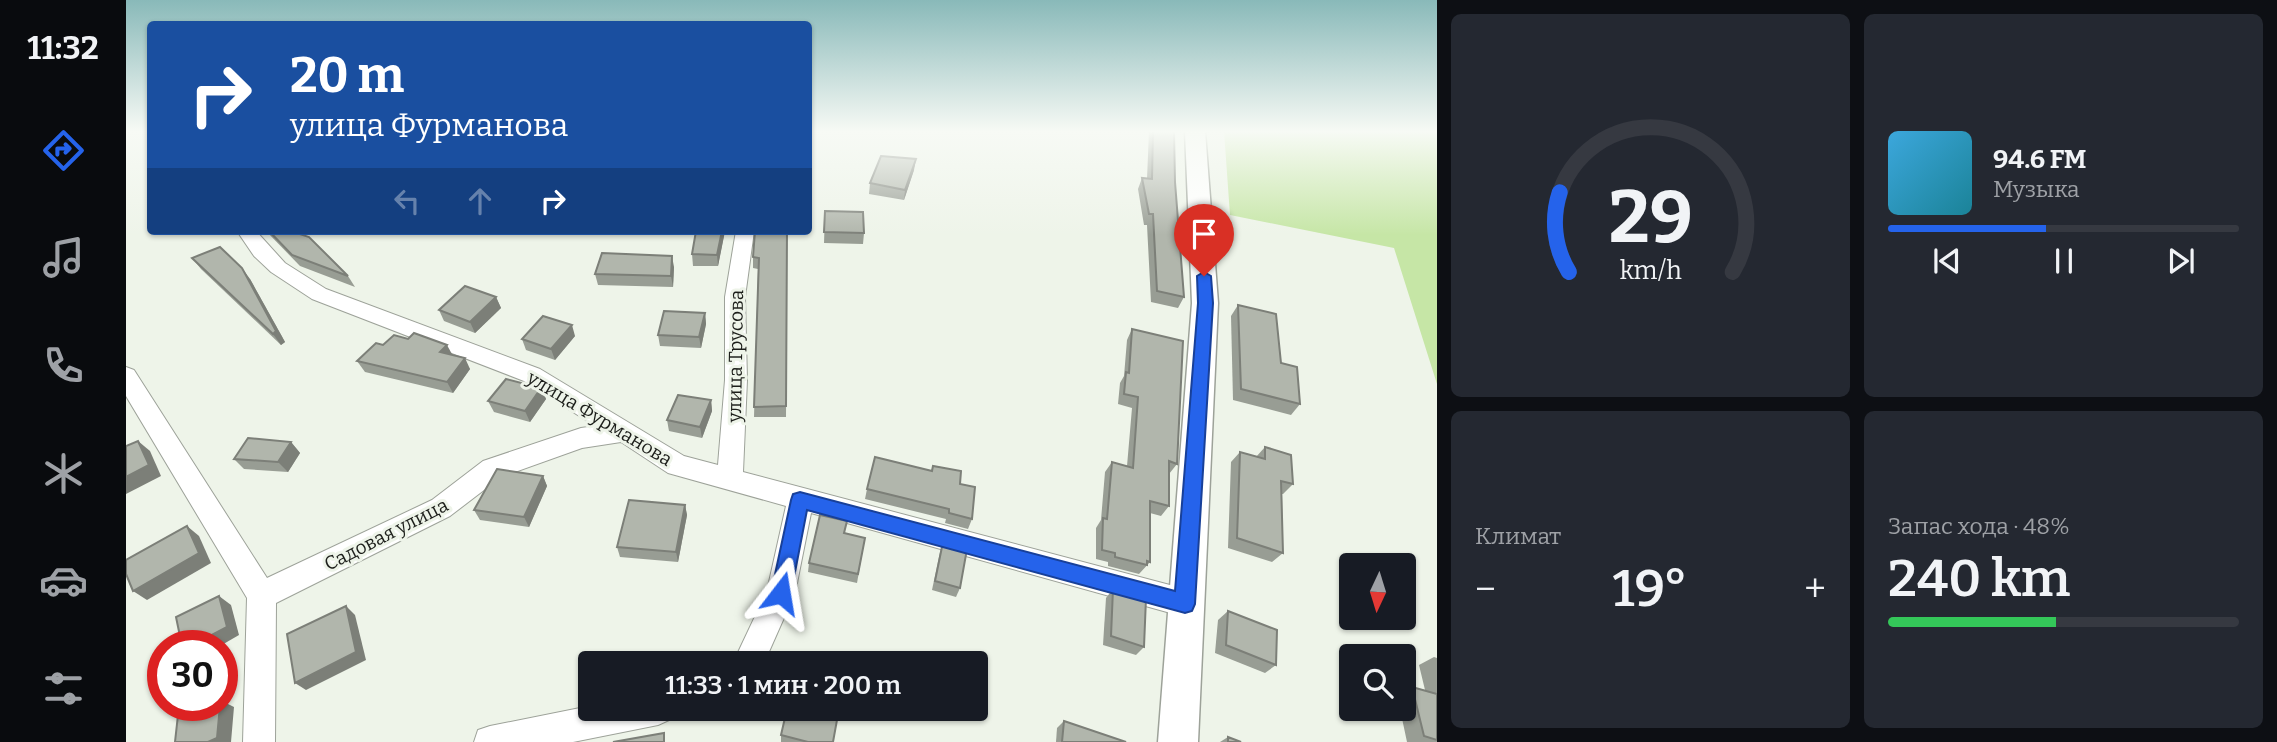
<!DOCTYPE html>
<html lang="ru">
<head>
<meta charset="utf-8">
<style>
	:root { --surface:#171b24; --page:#242831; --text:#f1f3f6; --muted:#9ea1a6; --line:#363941; --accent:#2563eb }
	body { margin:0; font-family:Bitter,serif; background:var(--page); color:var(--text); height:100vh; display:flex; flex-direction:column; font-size:26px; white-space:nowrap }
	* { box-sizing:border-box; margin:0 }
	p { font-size:23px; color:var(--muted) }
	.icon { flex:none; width:38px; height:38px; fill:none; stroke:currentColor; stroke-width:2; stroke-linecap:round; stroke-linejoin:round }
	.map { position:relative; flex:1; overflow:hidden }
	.panel { display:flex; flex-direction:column; gap:14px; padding:14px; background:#0d0f14; width:840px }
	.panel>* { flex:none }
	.top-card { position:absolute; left:21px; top:21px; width:665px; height:214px; border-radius:7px; box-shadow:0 2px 5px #0004; background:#1a4fa0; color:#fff; overflow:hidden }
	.needle { width:46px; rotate:184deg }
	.controls { position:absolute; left:1213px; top:553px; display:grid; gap:14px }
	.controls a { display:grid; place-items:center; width:77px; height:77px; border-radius:7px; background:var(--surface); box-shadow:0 2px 5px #0004; font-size:35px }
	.speed { position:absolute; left:21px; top:630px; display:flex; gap:14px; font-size:35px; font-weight:700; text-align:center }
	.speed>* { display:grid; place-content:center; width:91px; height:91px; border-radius:50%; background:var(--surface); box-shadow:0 2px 5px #0004; line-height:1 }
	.speed .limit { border:10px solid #d22; background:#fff; color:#111 }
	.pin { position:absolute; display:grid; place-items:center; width:60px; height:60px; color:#fff; margin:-72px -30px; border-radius:50% 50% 50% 0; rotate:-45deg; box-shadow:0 0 7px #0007 }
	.pin .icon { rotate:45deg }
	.me { position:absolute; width:77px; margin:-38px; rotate:14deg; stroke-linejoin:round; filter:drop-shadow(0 0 5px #0008) }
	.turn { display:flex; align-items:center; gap:24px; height:147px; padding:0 28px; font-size:32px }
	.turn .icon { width:91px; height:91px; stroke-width:2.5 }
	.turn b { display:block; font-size:49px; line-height:60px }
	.lanes { display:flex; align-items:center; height:66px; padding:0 28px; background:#0003; justify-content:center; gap:35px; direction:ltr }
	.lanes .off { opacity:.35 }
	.big { font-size:52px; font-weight:600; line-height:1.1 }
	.panel .tile { flex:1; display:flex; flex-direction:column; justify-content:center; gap:10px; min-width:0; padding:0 24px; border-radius:10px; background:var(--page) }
	.panel .dial { align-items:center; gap:0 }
	.dial svg { height:182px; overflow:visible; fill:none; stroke:var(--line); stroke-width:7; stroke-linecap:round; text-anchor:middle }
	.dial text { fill:var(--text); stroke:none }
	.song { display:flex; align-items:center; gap:21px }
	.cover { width:84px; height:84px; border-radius:10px; background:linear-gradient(135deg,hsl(200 70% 55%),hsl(190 70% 35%)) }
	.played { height:7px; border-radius:4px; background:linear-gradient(90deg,var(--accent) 45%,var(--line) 45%) }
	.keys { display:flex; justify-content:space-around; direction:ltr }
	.heat { display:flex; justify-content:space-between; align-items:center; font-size:38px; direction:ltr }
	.charge { height:10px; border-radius:5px; background:linear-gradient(90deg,#34c759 48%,var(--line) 0) }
	.panel .tiles { flex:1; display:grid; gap:14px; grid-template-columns:repeat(2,1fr) }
	.trip { position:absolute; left:452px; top:651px; width:410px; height:70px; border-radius:7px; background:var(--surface); box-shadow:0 2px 5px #0004; font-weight:600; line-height:70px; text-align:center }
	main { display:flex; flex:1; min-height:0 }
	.tabs { display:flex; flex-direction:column; width:126px; justify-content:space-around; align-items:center; background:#090b0e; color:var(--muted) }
	.tabs .icon { width:49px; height:49px }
	.tabs .selected { color:var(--accent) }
	.tabs b { font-size:32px; color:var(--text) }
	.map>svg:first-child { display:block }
	.green { fill:#c6e6a6 }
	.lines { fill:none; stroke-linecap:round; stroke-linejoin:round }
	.minor-casing { stroke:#9da299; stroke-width:2 }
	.tertiary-casing { stroke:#9da299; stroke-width:3 }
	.minor { fill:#fff; fill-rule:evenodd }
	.tertiary { fill:#fff; fill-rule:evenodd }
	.wall { fill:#989d94 }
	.shaded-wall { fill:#7c7f78 }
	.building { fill:#b1b6ac; stroke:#7c7f78; stroke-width:2 }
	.route { fill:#2563eb; stroke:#184099; stroke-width:2 }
	.labels { text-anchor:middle; stroke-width:6; stroke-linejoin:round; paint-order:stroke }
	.street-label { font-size:19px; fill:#1c1e1a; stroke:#eef4e9 }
</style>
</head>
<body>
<main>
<nav class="tabs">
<b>11:32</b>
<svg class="icon selected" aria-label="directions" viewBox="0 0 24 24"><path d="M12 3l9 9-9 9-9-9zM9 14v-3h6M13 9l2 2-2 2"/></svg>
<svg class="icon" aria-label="music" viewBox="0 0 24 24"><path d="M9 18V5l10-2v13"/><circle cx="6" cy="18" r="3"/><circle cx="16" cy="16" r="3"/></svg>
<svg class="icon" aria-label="phone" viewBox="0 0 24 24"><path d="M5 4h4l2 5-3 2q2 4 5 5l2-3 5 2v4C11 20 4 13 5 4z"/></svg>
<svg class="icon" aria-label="climate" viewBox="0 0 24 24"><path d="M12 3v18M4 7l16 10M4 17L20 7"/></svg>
<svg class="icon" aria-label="car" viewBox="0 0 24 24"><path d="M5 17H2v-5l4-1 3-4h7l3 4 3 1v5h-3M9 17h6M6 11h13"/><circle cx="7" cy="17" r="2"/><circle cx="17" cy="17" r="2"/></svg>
<svg class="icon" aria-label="filters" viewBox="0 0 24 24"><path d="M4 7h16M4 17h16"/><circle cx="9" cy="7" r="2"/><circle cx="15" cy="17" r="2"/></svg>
</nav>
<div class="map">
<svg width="1311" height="742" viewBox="0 0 1311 742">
	<rect width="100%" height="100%" fill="#eef4e9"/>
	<!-- green -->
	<path class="green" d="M1098,131H1311V384L1268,248L1104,215Z"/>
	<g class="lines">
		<defs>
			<g id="minor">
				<path d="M111,231H130L159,263L200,289L414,369L558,456L592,465L599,380V297L610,231H628L619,297L621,380L617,472L1059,589L1069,593L1074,603L1069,613L1059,617L685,513L669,593L638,663H607L641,591L660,506L542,473L495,442L456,448L375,477L324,516L150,603L149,742H117L121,598L0,396V367L8,370L141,578L306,500L357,461L455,428L469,426L398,381L186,299L145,272L128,256Z"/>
				<path d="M464,706V709H548L543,720L532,725L447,742H348L352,730L364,726Z"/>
			</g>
			<path id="tertiary" d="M1059,131H1079L1092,303L1072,742H1032L1066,303Z"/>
		</defs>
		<!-- minor casing -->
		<use href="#minor" class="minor-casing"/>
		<!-- tertiary casing -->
		<use href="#tertiary" class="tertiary-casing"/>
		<!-- minor -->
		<use href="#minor" class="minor"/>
		<!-- tertiary -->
		<use href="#tertiary" class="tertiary"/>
	</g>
	<!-- wall -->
	<g class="wall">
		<path d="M1023,131H1048L1049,182L1058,297L1052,308L1025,302L1021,225H1018L1012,189L1016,178L1021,179Z"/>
		<path d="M788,170L778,200L743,194L744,183Z"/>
		<path d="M699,211L738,233L737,244L698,243Z"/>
		<path d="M140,231H165L222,276L229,287L174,266Z"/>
		<path d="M570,231H599L592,266H567L566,254Z"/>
		<path d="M661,231L660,417H628L632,269L627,268V257Z"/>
		<path d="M66,258L124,279L159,342L155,345L75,269Z"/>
		<path d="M548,267L547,287L472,285L469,274Z"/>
		<path d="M370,297L375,308L349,333L318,321L313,310Z"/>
		<path d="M1112,305L1155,363L1174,404L1165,415L1107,400L1105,316Z"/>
		<path d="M579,313L580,324L575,348L534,346L532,335Z"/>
		<path d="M1006,329L1051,464L1043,474V506L1035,516L1024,513V562L1013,574L982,566V562L970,559V528L975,520L979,472L986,462L1001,466L1006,408L992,404L994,383L998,376L1001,340Z"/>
		<path d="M449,336L429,360L400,350L396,339Z"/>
		<path d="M326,355L344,369L327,393L239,372L231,361Z"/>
		<path d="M415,388L420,399L404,422L368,412L362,401Z"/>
		<path d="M585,400L586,411L576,438L543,431L541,420Z"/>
		<path d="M165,442L174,453L162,472L118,469L108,459Z"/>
		<path d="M1139,447L1167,484L1157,494H1156L1157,553L1146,562L1102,548L1105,462L1114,452L1130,457Z"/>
		<path d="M807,466L834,484L846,519L842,529L819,523L820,519L739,499L741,489L805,471Z"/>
		<path d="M417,476L421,486L403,527L354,520L348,510Z"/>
		<path d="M559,505L561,515L552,562L494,557L491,547Z"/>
		<path d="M719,534L739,538L731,583L682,572L683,563Z"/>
		<path d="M817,542L834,588L830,597L806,590L814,552Z"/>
		<path d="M987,589L1018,647L1010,655L977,645L980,598Z"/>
		<path d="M1102,611L1150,665L1139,673L1089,653L1092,620Z"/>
		<path d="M1308,657L1311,658V742H1281L1274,709H1278V691L1286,687L1299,690L1293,665Z"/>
		<path d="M938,721L1000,742H930L931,728Z"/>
		<path d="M655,735L707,742H655Z"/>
		<path d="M1102,737L1115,742H1094Z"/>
	</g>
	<!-- shaded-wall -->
	<g class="shaded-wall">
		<path d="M790,159L788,170L778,200L779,190Z"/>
		<path d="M596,231H599L592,266L591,255Z"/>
		<path d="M546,256L548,267L547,287L545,276Z"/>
		<path d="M116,268L124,279L159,342L155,345L147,334Z"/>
		<path d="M370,297L375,308L349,333L344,322Z"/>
		<path d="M579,313L580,324L575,348L573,337Z"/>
		<path d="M446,325L449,336L429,360L425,349Z"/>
		<path d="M321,345L327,356L314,352Z"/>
		<path d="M339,358L344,369L327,393L321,382Z"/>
		<path d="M415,388L420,399L404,422L399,411Z"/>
		<path d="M585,400L586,411L576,438L574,427Z"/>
		<path d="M12,441L24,451L35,476L0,494V477Z"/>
		<path d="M165,442L174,453L162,472L152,462Z"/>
		<path d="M417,476L421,486L403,527L398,517Z"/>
		<path d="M559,505L561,515L552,562L550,552Z"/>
		<path d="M61,526L73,536L85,563L21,600L7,591Z"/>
		<path d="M93,596L105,605L113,635L94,646H65Z"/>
		<path d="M220,606L229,615L240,660L180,690L169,683Z"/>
		<path d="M96,701L108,707L105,742H82L94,705H96Z"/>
	</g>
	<!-- building -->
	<g class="building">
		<path d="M1027,131H1048L1049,182L1058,297L1031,291L1027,214H1023L1016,178L1026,179Z"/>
		<path d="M755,156L790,159L779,190L744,183Z"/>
		<path d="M699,211L737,212L738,233L698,232Z"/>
		<path d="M143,231H165L183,237L222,276L166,255Z"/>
		<path d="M570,231H596L591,255L566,254Z"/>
		<path d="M629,231H661L660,406L628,407L633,258L627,257Z"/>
		<path d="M94,247L116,268L150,331L147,334L66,258Z"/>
		<path d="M476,253L546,256L545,276L469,274Z"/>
		<path d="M339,286L370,297L344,322L313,310Z"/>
		<path d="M1112,305L1150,314L1155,363L1171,367L1174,404L1115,389Z"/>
		<path d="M538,311L579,313L573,337L532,335Z"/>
		<path d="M417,316L446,325L425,349L396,339Z"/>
		<path d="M1006,329L1057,341L1051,464L1043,461V506L1024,501V562L1021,561V565L989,557V553L976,550L977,518L981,519L986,462L1007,468L1012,397L998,394L1000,372L1003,373Z"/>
		<path d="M288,333L321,345L314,352L339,358L321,382L231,361L250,343L257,345L268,335L282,339Z"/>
		<path d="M380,379L415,388L399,411L362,401Z"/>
		<path d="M552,395L585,400L574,427L541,420Z"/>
		<path d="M122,438L165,442L152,462L108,459Z"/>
		<path d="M12,441L23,465L0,477V446Z"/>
		<path d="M1139,447L1165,455L1167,484L1155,481L1157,553L1111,538L1114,452L1139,459Z"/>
		<path d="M749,457L806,471L807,466L835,471L834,484L849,487L846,519L823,513V509L741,489Z"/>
		<path d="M371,469L417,476L398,517L348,510Z"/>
		<path d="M503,500L559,505L550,552L491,547Z"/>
		<path d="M694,515L721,521L718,533L739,538L732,574L683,563Z"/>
		<path d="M61,526L73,553L7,591L0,574V560Z"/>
		<path d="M817,542L841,549L834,588L809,581Z"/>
		<path d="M987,589L1020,598L1018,647L985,636Z"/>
		<path d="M93,596L101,627L65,646H56L50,617Z"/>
		<path d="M220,606L230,652L169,683L161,634Z"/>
		<path d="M1102,611L1151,630L1150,665L1100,645Z"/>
		<path d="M672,656L702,663H670Z"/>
		<path d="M1286,687L1311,694V740L1298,736Z"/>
		<path d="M81,705H94L91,738L82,742H49L52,715Z"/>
		<path d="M661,709H713L707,742H682L655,735Z"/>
		<path d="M938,721L1000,742H936Z"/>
		<path d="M538,733V742H487Z"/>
		<path d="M1102,737L1115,742H1102Z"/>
	</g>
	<!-- sky -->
	<linearGradient id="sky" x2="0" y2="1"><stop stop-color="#89b9b9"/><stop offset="0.56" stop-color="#f7faf5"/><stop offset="1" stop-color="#f7faf5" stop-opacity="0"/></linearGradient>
	<rect width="1311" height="235" fill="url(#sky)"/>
	<!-- route -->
	<path class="route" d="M1078,272L1085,276L1087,303L1069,604L1066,611L1059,613L681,510L665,593L662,600L655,603L648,600L645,593L665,500L667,494L674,492L1049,591L1072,303L1071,276Z"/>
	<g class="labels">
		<!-- street labels -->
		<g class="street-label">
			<text transform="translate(609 356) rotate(-89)" y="7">улица Трусова</text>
			<text transform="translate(474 418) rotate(31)" y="7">улица Фурманова</text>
			<text transform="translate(260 534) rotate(-27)" y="7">Садовая улица</text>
		</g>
	</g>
</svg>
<div class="controls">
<a><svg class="needle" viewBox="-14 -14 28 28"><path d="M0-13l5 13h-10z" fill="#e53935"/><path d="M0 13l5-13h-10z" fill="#9ea1a6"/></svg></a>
<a><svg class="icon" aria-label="search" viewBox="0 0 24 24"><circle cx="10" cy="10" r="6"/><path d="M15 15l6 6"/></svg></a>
</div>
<div class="speed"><div class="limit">30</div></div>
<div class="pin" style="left:1078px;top:276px;background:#d93025"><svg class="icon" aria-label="arrive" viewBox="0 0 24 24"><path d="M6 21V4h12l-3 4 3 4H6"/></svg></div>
<svg class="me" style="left:655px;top:593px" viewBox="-20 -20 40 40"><path d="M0-17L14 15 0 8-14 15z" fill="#2563eb" stroke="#fff" stroke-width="4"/></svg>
<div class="trip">11:33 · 1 мин · 200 m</div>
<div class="top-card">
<div class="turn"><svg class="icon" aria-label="right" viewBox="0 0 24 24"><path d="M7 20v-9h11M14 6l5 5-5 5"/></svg><div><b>20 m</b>улица Фурманова</div></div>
<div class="lanes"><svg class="icon off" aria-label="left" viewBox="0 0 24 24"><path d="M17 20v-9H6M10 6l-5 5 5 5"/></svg><svg class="icon off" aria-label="ahead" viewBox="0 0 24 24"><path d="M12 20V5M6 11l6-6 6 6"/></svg><svg class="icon" aria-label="right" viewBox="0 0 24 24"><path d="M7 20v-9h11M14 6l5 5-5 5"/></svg></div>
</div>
</div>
<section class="panel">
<div class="tiles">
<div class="tile dial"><svg viewBox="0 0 100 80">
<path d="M14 69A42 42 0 1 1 86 69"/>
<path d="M14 69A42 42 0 0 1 10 34" stroke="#2563eb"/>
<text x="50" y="56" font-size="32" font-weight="700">29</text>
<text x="50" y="72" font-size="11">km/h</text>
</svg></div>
<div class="tile">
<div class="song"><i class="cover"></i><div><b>94.6 FM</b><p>Музыка</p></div></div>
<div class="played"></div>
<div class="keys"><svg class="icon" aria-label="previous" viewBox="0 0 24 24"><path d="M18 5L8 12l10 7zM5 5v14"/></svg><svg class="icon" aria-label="pause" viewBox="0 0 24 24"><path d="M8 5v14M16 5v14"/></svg><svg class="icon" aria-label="next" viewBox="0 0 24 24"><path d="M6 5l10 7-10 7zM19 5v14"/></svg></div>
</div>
<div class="tile"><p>Климат</p>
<div class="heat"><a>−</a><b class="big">19°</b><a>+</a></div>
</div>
<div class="tile"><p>Запас хода · 48%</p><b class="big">240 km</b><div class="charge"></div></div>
</div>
</section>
</main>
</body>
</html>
